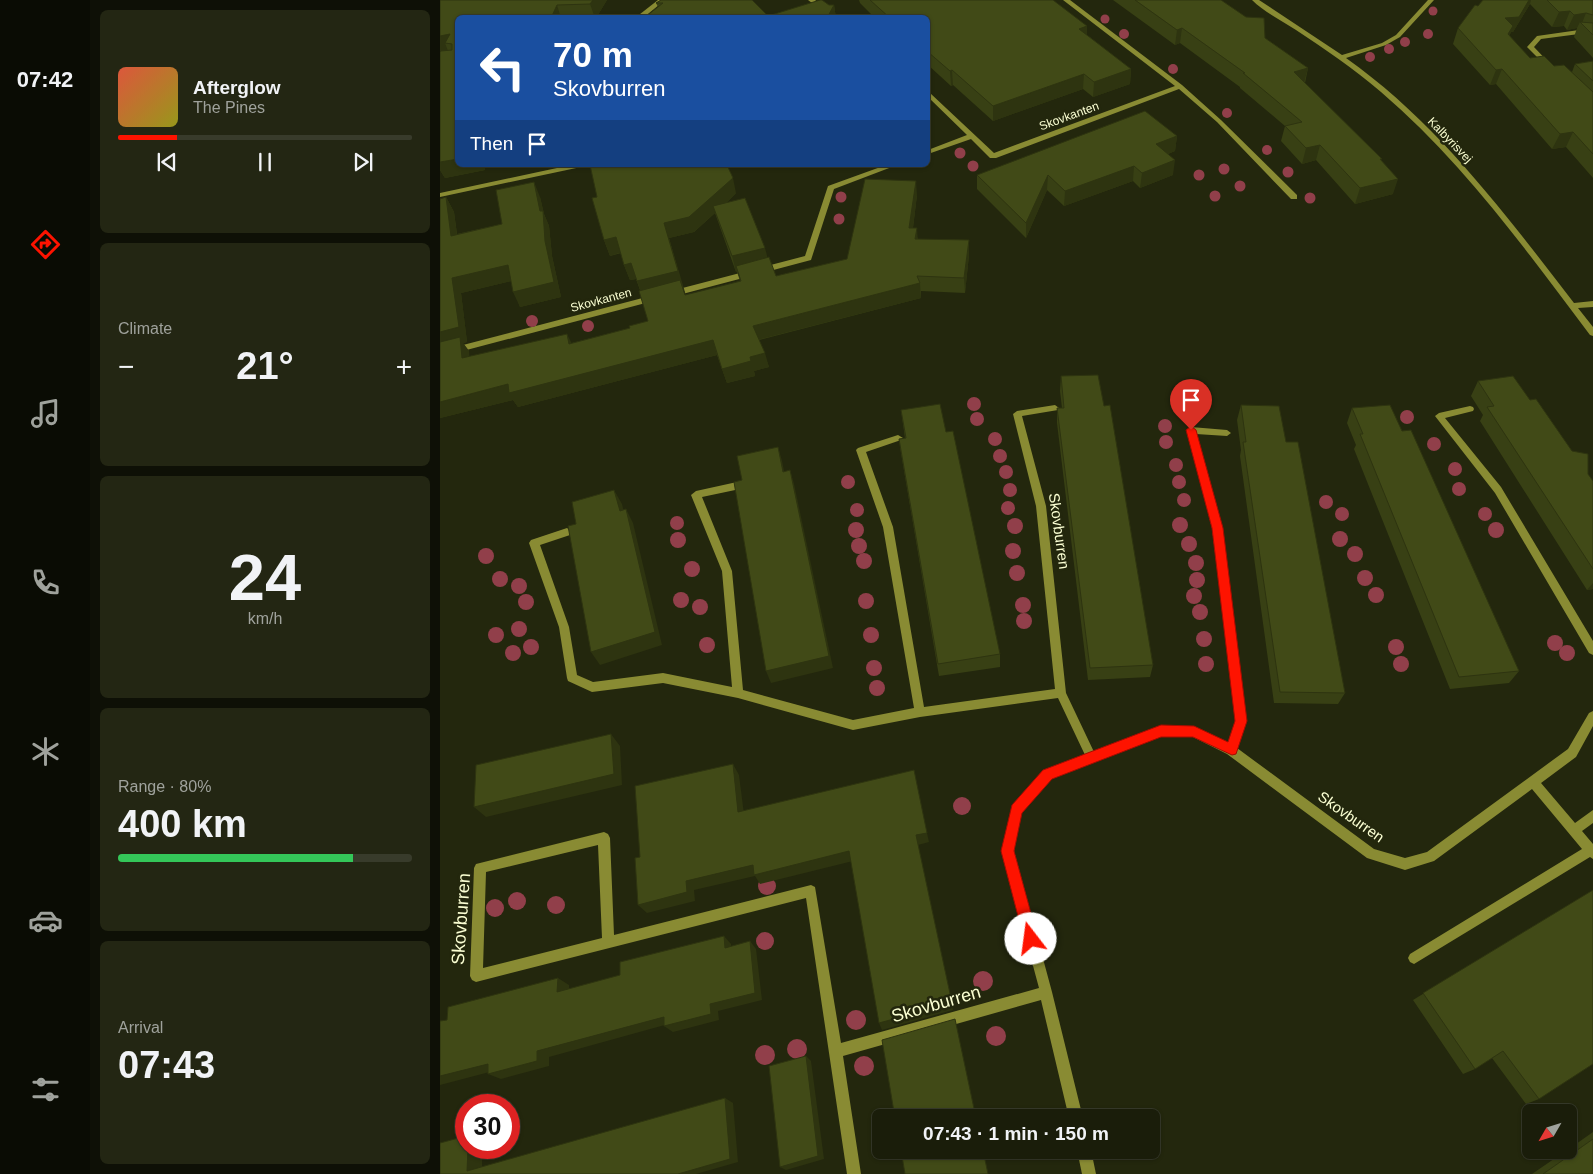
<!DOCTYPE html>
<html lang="en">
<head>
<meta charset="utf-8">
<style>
	:root { --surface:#1a1d0a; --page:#232613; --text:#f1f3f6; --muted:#9fa29c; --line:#383b2b; --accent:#fe1300 }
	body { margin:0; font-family:Helvetica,sans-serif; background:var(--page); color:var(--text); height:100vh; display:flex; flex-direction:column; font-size:19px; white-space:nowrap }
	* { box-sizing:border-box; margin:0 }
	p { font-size:16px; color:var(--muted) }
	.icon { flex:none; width:28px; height:28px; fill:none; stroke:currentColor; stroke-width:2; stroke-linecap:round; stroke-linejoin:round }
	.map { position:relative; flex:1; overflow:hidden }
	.panel { display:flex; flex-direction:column; gap:10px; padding:10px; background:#0e1006; width:350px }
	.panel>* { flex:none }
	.hud { position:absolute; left:15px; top:15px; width:475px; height:152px; border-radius:8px; box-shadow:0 1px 4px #0004,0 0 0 1px var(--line); background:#1a4fa0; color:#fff; overflow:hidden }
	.needle { width:32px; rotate:231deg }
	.tools { position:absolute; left:1082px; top:1104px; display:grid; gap:10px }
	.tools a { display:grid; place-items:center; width:55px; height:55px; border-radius:8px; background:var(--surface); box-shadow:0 1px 4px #0004,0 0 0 1px var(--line); font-size:25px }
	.speed { position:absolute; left:15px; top:1094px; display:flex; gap:10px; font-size:25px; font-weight:700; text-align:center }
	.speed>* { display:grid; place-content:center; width:65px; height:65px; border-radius:50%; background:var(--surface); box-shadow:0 1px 4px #0004,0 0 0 1px var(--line); line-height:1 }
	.speed .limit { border:8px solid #d22; background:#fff; color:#111 }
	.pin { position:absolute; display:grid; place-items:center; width:42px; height:42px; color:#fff; margin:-51px -21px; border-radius:50% 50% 50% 0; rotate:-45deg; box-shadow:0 0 5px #0007 }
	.pin .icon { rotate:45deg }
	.me { position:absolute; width:55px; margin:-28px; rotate:345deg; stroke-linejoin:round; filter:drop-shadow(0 0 4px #0008) }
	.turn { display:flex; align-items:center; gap:18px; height:105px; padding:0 15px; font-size:22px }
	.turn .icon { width:65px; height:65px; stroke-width:2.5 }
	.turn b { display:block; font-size:35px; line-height:42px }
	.then { display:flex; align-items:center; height:48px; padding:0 15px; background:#0003; gap:10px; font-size:19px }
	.big { font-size:38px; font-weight:800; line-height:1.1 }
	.panel .widget { flex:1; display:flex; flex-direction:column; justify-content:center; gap:8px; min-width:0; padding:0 18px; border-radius:8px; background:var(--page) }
	.panel .dial { align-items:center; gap:0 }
	.dial b { font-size:65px; line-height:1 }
	.song { display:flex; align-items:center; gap:15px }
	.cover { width:60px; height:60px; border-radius:8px; background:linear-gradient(135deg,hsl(10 70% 55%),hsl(60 70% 35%)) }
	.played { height:5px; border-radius:2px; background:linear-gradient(90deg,var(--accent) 20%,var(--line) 20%) }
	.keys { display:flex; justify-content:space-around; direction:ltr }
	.heat { display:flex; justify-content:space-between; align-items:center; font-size:28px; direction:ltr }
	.charge { height:8px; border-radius:4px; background:linear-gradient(90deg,#34c759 80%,var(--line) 0) }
	.trip { position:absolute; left:432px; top:1109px; width:288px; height:50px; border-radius:8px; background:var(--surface); box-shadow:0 1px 4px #0004,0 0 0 1px var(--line); font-weight:800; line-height:50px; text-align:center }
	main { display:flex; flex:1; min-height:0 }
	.dock { display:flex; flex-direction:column; width:90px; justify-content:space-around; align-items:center; background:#0a0c04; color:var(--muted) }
	.dock .icon { width:35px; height:35px }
	.dock .current { color:var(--accent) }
	.dock b { font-size:22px; color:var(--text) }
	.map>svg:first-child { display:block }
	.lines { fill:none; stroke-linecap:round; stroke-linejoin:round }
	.street { fill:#898b33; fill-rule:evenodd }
	.tree { fill:#913f4a }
	.wall { fill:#384014; fill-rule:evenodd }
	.shaded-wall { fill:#2e3410 }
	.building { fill:#414a17; stroke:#2e3410 }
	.route { fill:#fe1300; stroke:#a50c00 }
	.labels { text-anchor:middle; stroke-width:5; stroke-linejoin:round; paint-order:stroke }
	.far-street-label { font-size:12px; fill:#fbffd3; stroke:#23270d }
	.street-label { font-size:15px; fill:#fbffd3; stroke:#23270d }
	.near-street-label { font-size:18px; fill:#fbffd3; stroke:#23270d }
</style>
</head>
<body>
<main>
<nav class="dock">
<b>07:42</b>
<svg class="icon current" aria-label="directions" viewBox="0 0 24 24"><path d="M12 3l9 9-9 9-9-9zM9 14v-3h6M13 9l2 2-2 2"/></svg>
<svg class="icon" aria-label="music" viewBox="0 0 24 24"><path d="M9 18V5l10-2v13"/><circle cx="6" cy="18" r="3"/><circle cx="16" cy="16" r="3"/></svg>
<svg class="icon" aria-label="phone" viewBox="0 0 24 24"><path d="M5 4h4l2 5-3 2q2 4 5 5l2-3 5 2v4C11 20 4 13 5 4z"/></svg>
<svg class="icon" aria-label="climate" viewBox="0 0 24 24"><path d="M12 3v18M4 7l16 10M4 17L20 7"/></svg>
<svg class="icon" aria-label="car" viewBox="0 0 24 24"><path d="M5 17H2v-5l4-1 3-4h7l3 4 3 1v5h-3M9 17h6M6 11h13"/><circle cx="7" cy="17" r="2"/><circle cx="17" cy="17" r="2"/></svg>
<svg class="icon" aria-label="filters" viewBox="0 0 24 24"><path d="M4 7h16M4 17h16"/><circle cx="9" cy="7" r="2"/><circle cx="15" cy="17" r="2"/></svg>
</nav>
<section class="panel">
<div class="widget">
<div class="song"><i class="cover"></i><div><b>Afterglow</b><p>The Pines</p></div></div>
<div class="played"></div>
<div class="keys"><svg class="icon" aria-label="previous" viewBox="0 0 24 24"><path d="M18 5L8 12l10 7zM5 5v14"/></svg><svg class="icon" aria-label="pause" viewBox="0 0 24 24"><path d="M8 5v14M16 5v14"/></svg><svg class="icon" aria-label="next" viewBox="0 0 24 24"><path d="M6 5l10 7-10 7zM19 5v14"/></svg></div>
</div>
<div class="widget"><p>Climate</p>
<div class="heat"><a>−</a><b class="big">21°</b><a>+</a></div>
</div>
<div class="widget dial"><b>24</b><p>km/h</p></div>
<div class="widget"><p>Range · 80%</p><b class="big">400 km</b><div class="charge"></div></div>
<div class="widget"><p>Arrival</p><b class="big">07:43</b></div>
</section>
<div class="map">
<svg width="1153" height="1174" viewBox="0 0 1153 1174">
	<rect width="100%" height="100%" fill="#23270d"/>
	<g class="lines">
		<!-- street -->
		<g class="street">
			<path d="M218,0H225L203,18H195Z"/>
			<path d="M368,0H375L400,18H392Z"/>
			<path d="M623,0H630L742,85L781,120L857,195V199H851L777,122L739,89L556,158H550L531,139L488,154V150L527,135L488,97V92L490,93L554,153L735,86Z"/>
			<path d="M812,0H819L902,55L942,43L956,35L988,0H994L960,37L946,45L906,58C998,123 1066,215 1134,303L1153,301V307L1138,308L1153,327V336L1150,335C1086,250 1023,162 941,92C914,69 885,49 856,30C841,20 824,12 812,0Z"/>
			<path d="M1139,30L1153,33V37L1139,34L1101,39L1094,47L1112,66V68H1108L1087,47L1097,36Z"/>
			<path d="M131,165H145L141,167L0,197V193Z"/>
			<path d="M446,165H457L394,189L371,260L231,297L227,294L231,291L365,256L388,186Z"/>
			<path d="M214,295L217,296V300L0,357V351Z"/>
			<path d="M615,405L619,408L618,410L582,416L606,506L626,693L654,752L721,726L754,727L788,743L796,721L772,528L747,430L751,427L787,430L791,433L787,436L756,434L782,528L806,721L797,748L934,849L965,858L987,852L1128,749L1149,713L1153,711V726L1136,757L1101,783L1135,823L1153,810V823L1142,831L1153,844V859L1150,857L974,964L970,962L968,958L970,954L1142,849L1092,789L994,861L965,870L927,858L787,754L753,737L721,736L611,779L581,813L574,851L612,992L643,1118H629L601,1000L403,1056L421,1174H407L366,898L36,982L32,980L30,976L34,868L36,864L164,832L168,834L170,838L174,935L371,885L375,887L401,1043L599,988L562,851L572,806L603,771L645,755L618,698L480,717L413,730L298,698L223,683L152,692L128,681L127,678L119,627L89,543L91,540L127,528L132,532L130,535L100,545L129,627L137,675L153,682L223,673L292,687L282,571L251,495L256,491L297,482L300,483L302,486L300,489L262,497L292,571L303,690L413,720L474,708L443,527L416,450L418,448L458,435L463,438L461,440L426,452L453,527L484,707L615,689L596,506L573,414L577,411ZM158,845L162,938L43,968L46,872Z"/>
			<path d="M1030,406L1033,407L1034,409L1033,411L1005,418L1061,487L1153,641V655L1149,653L1055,493L995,416L999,413Z"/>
			<path d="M637,1150H651L656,1174H642Z"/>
		</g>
	</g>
	<!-- trees -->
	<g class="tree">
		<circle cx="993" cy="11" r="4.5"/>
		<circle cx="665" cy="19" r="4.5"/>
		<circle cx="684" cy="34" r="5"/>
		<circle cx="988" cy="34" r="5"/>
		<circle cx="965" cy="42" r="5"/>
		<circle cx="949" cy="49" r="5"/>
		<circle cx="930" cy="57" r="5"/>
		<circle cx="733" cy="69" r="5"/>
		<circle cx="787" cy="113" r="5"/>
		<circle cx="827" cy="150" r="5"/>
		<circle cx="520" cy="153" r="5.5"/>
		<circle cx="533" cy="166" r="5.5"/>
		<circle cx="784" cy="169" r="5.5"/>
		<circle cx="848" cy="172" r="5.5"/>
		<circle cx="759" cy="175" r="5.5"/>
		<circle cx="800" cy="186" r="5.5"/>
		<circle cx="775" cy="196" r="5.5"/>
		<circle cx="401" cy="197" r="5.5"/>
		<circle cx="870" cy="198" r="5.5"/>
		<circle cx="399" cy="219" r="5.5"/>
		<circle cx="92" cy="321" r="6"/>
		<circle cx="148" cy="326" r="6"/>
		<circle cx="534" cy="404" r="7"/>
		<circle cx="967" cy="417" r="7"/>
		<circle cx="537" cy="419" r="7"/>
		<circle cx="725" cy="426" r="7"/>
		<circle cx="555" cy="439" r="7"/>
		<circle cx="726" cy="442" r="7"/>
		<circle cx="994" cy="444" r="7"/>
		<circle cx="560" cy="456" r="7"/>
		<circle cx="736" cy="465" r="7"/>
		<circle cx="1015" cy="469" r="7"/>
		<circle cx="566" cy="472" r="7"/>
		<circle cx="408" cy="482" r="7"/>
		<circle cx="739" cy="482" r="7"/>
		<circle cx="1019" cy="489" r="7"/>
		<circle cx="570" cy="490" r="7"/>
		<circle cx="744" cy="500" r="7"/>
		<circle cx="886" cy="502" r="7"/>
		<circle cx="568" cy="508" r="7"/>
		<circle cx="417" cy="510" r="7"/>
		<circle cx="902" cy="514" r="7"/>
		<circle cx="1045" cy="514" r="7"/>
		<circle cx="237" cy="523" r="7"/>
		<circle cx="740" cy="525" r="8"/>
		<circle cx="575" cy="526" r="8"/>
		<circle cx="416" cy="530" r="8"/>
		<circle cx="1056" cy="530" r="8"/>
		<circle cx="900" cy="539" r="8"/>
		<circle cx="238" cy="540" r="8"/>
		<circle cx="749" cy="544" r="8"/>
		<circle cx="419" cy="546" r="8"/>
		<circle cx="573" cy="551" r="8"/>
		<circle cx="915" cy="554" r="8"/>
		<circle cx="46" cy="556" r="8"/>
		<circle cx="424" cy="561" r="8"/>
		<circle cx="756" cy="563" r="8"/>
		<circle cx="252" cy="569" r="8"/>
		<circle cx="577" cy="573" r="8"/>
		<circle cx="925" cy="578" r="8"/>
		<circle cx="60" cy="579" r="8"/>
		<circle cx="757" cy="580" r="8"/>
		<circle cx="79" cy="586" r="8"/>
		<circle cx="936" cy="595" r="8"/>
		<circle cx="754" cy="596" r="8"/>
		<circle cx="241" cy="600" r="8"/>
		<circle cx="426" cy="601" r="8"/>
		<circle cx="86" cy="602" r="8"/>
		<circle cx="583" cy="605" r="8"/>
		<circle cx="260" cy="607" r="8"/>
		<circle cx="760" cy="612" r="8"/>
		<circle cx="584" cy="621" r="8"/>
		<circle cx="79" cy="629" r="8"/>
		<circle cx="56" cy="635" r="8"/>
		<circle cx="431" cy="635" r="8"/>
		<circle cx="764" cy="639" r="8"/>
		<circle cx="1115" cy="643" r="8"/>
		<circle cx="267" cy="645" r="8"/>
		<circle cx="91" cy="647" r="8"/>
		<circle cx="956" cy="647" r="8"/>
		<circle cx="73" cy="653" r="8"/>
		<circle cx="1127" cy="653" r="8"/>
		<circle cx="766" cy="664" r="8"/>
		<circle cx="961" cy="664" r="8"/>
		<circle cx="434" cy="668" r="8"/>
		<circle cx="437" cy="688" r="8"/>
		<circle cx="522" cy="806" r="9"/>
		<circle cx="327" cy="886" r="9"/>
		<circle cx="77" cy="901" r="9"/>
		<circle cx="116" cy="905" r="9"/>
		<circle cx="55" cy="908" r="9"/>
		<circle cx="325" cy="941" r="9"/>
		<circle cx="543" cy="981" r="10"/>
		<circle cx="416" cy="1020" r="10"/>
		<circle cx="556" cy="1036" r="10"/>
		<circle cx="357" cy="1049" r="10"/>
		<circle cx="325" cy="1055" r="10"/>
		<circle cx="424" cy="1066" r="10"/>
	</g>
	<!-- wall -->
	<g class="wall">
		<path d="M0,0H167L156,18H18V165H44L45,170L5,178L0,170Z"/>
		<path d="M221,0L328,16L389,5H394L396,18H204L218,7L216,3Z"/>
		<path d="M419,0H613L647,35L691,69L690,84L653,97L643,89L553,121L513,85L511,86L488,65V18H435L420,3Z"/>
		<path d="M673,0H781L825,38L868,68L865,83L941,161L953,194L915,204L876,160L862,164L841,141L845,126L800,88V87L740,43L735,45Z"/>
		<path d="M1043,0H1153V58L1134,37L1137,28L1127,30L1124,26L1112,27L1090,4L1073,32H1071L1069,36L1090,58L1132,72L1135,64L1153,61V178L1126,147L1112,149L1056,84L1050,85L1013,44L1018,28Z"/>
		<path d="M737,136L735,151L728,154L733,175L700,188L693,181L624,206L607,190L586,238L537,189V175Z"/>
		<path d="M296,193L287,202L327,258L336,276L407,259L477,195L473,228L478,239L529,240V255L525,293L481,291V298L319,340L329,367L314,371L315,376L287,383L277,355L78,407L73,400L0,418L6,197L14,212L17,234L62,224L100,197L104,214L109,226L112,256L121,297L80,307L71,281L21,293L27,342L23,343L29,351V357L132,343L190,328L208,321L200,290L196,279L190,280L184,265L181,253L170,256L164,240L157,197ZM275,213L296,272H297L300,281L245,295L229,238L254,232Z"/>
		<path d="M621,376L713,665L710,677L648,680L617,423V408H622L620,391Z"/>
		<path d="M1038,381L1090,400L1153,481V589L1147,590L1040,421L1043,415L1031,396Z"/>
		<path d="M801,405L846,442L905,693L898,704L834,703L800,456L801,450L797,420Z"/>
		<path d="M912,408L962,431L1079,671L1069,683L1010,689L914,449L916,445L907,423Z"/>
		<path d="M461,410L506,432L560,654V667L499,676L461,453L459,439L465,438Z"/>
		<path d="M1153,890L1099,1099L1086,1104L1052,1058L1035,1069L1023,1074L973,1000Z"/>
		<path d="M1153,1132V1174H1092L1127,1150H1129V1149Z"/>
	</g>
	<!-- shaded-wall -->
	<g class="shaded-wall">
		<path d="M153,0H167L156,18H155L150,4Z"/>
		<path d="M1089,0H1091L1090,4L1073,32H1071L1067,41L1065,18Z"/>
		<path d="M117,5L121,18H111Z"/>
		<path d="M394,5L396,18H387Z"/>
		<path d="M1130,11L1124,26L1112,27L1119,12Z"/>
		<path d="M1146,13L1142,23L1140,22L1137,28L1127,30L1134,15Z"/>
		<path d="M647,26V41L639,29Z"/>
		<path d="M742,28L740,43L735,45L737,30Z"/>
		<path d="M10,34L12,44L5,43L8,51L0,52V36Z"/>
		<path d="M868,68L864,83L854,72Z"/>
		<path d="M691,69L690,84L653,97L654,82Z"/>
		<path d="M1062,69L1056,84L1050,85L1056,70Z"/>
		<path d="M512,70L513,85L511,86L510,71Z"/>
		<path d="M644,74L643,89L553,121V106Z"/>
		<path d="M1133,132L1126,147L1112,149L1120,134Z"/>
		<path d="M737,136L735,151L715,159L716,144Z"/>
		<path d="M880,145L876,160L862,164L866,148Z"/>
		<path d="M18,159V165H44L45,170L5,178L0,170V162Z"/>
		<path d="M735,160L733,175L700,188L702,173Z"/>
		<path d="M694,166L693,181L624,206L625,191Z"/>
		<path d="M608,175L607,190L586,238V223Z"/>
		<path d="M293,178L296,193L275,213L273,206L275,213L254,232L229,238L250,309L202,296L197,281L224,223Z"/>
		<path d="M958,179L953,194L915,204L920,188Z"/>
		<path d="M476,181L477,195L471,243L469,228Z"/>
		<path d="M94,182L100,197L104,214L109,226L112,256L121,297L80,307L73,292L105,241Z"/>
		<path d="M6,197L14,212L19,251L11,236Z"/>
		<path d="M477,228L478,243L475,239Z"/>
		<path d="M176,237L182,252L170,256L164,240Z"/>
		<path d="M529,240V255L525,293L524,278Z"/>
		<path d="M325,248L329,263L296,266L297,272H296L292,256Z"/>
		<path d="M191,263L197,279L190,280L184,265Z"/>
		<path d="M68,265L75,280L21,293L27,342L23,343L29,351L31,373L0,349V332L12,278Z"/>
		<path d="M480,283L481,298L317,340L313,326Z"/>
		<path d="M127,334L134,348L129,344Z"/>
		<path d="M273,340L277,355L78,407L73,400L0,418V402L68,384Z"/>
		<path d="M325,353L329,367L314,371L315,376L287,383L282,369L310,357Z"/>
		<path d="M338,447L342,461L347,486L343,472Z"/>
		<path d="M350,470L354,484L393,668L331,683L326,671Z"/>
		<path d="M174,490L182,504L187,525L180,511Z"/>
		<path d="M186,509L193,523L222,645L160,665L151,652Z"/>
		<path d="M1153,583V589L1147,590Z"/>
		<path d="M171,734L180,746L182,785L46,817L34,807Z"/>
		<path d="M293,764L299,775L305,822L298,812Z"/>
		<path d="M487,833L489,842L478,845L513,1010L442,1030L439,1023L476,835Z"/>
		<path d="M409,851L413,861L320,884L315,876L254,890L255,901L207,913L198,905L246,881L313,865Z"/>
		<path d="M284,936L291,944L292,955L285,948Z"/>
		<path d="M310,941L316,949L322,1000L278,1011L279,1020L233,1032L224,1026L270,1004Z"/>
		<path d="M118,978L129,985V998L117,992Z"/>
		<path d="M224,1017L232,1023L109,1057V1066L61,1079L48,1074L97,1051Z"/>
		<path d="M366,1056L371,1061L384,1159L346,1170L340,1167Z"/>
		<path d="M48,1064L61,1069L0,1085V1076Z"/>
		<path d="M285,1098L293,1103L298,1162L256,1174H238Z"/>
		<path d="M28,1148H42V1173L27,1171Z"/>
	</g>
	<!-- building -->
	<g class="building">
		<path d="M0,0H153L150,4L117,5L111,18H18V159L0,162V52L1,51L12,50V44L5,43L10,34L0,36Z"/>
		<path d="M221,0H312L328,16L380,0H382L389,5H394L387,18H204L223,3H216Z"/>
		<path d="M430,0H613L647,26L639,29L691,69L654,82L644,74L553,106L512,70L510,71L488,52V18H450Z"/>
		<path d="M695,0H781L806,17L824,18L825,38L868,68L854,72L942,159H940L958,179L920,188L880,145L866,148L845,126L862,122L803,73H805L742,28L737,30Z"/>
		<path d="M1043,0H1089L1079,17L1065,18L1073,26L1068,34L1090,58L1104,56L1114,66L1124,65L1153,92V154L1133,132L1120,134L1062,69L1056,70L1018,28L1035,5L1038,6Z"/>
		<path d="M1107,0H1153V15L1146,13L1134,15L1130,11L1119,12Z"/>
		<path d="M1140,22L1153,23V35Z"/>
		<path d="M1153,61V81L1135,64Z"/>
		<path d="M705,111L737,136L716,144L735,160L702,173L694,166L625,191L608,175L586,223L537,175Z"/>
		<path d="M150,165H287L293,178L249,217L224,223L238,271L197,281L191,263L184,265L176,237L164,240L152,198L157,197Z"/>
		<path d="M425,179L476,181L469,228H477L475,239L529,240L524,278L477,276L480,283L313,326L325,353L310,357L311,361L282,369L273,340L69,393L68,384L0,402V342L20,337L22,358L127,334L129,344L190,328L189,326L208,321L199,291L240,280L245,295L301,281L296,266L329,257L336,276L407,259Z"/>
		<path d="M94,182L100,211H103L105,241L114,282L73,292L68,265L12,278L19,327L0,332V199L6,197L11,236L62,224L56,190Z"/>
		<path d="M305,198L325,248L292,256L273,206Z"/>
		<path d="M658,375L664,406L670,405L713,665L650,668L617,408H624L621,376Z"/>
		<path d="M1073,376L1090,400L1096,399L1132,451L1148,454V474L1153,481V569L1047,407L1054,406L1038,381Z"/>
		<path d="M500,404L506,432L513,431L560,654L498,664L459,439L466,438L461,410Z"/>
		<path d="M801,405L839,406L846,442H858L905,693L840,692L803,442H806Z"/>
		<path d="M950,405L962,431L971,430L1079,671L1019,677L920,434H923L912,408Z"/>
		<path d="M338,447L343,472L350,470L389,656L326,671L294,482L302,480L297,456Z"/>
		<path d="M174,490L180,511L186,509L215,632L151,652L128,526L136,524L132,502Z"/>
		<path d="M171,734L174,774L34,807L36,765Z"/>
		<path d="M293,764L298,812L474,770L487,833L476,835L512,1003L439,1023L409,851L314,875L313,865L246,881L247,892L198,905L195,858L200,857L195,786Z"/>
		<path d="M1153,890V1064L1099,1099L1063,1051L1035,1069L983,993Z"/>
		<path d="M284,936L285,948L310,941L315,993L270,1004L271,1014L224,1026V1017L97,1051V1061L48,1074V1064L0,1076V1021L7,1020L8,1007L118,978L117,992L180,975V962Z"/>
		<path d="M515,1019L536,1118H455L442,1040Z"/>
		<path d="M366,1056L378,1156L340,1167L329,1066Z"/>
		<path d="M285,1098L290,1159L238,1174H0V1143L26,1136V1148H28L27,1171Z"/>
		<path d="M1153,1139V1174H1103Z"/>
		<path d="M461,1150H543L548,1174H465Z"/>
	</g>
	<!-- route -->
	<path class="route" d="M751,426L756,430L783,528L807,721L796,754L792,755L753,737H721L612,779L582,813L574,851L598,939L596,944L591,946L586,944L584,939L561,851L572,805L603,770L721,725L754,726L788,742L795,721L772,528L746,430Z"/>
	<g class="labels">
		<!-- far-street labels -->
		<g class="far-street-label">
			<text transform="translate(629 116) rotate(-20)" y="4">Skovkanten</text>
			<text transform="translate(1010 140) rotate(46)" y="4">Kalbyrisvej</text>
			<text transform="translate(161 300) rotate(-15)" y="4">Skovkanten</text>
		</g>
		<!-- street labels -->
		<g class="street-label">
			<text transform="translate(619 531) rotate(82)" y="5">Skovburren</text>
			<text transform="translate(911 817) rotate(35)" y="5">Skovburren</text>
		</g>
		<!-- near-street labels -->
		<g class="near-street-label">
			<text transform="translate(21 919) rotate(-86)" y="6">Skovburren</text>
			<text transform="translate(496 1004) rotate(-16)" y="6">Skovburren</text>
		</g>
	</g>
</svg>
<div class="tools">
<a><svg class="needle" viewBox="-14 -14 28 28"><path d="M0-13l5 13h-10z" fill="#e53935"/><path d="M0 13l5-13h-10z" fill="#9fa29c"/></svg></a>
</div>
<div class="speed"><div class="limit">30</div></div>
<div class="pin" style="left:751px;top:430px;background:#d93025"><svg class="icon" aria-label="arrive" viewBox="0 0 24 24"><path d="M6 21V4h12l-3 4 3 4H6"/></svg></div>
<svg class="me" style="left:591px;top:939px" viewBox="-20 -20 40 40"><circle r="19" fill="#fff"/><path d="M0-13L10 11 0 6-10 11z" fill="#fe1300"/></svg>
<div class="trip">07:43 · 1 min · 150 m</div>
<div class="hud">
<div class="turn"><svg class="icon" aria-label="left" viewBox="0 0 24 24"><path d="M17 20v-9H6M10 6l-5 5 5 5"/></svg><div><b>70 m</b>Skovburren</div></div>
<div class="then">Then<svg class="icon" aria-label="arrive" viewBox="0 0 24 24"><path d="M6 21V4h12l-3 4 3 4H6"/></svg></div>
</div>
</div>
</main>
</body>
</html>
